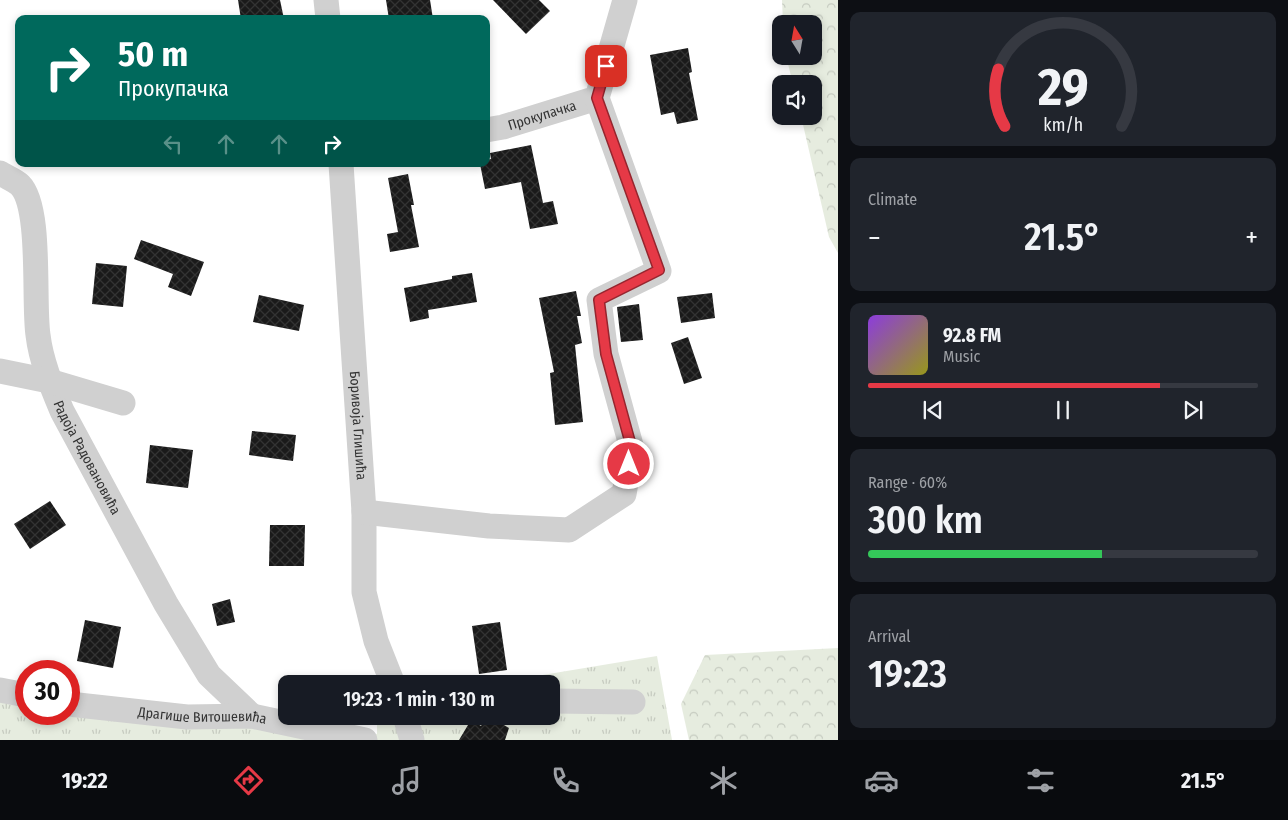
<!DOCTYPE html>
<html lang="en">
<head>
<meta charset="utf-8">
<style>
	:root { --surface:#171b24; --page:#20242c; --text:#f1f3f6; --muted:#9ea1a6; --line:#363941; --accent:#e63946 }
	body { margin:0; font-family:"Fira Sans Condensed",sans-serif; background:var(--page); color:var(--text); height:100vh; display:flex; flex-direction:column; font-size:19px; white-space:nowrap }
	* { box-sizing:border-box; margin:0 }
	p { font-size:16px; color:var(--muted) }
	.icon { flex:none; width:28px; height:28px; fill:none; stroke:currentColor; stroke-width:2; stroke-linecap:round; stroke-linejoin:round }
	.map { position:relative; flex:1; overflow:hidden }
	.drawer { display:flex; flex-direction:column; gap:12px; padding:12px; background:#0d0f14; width:450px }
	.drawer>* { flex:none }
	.hud { position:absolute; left:15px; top:15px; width:475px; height:152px; border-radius:10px; box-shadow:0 2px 8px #0003; background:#00695c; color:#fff; overflow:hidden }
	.needle { width:32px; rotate:349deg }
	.tools { position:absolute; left:772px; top:15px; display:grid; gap:10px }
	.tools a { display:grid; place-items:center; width:50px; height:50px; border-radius:10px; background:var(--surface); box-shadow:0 2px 8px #0003; font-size:25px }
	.speed { position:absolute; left:15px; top:660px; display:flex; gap:10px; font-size:25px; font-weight:700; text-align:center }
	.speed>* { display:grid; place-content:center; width:65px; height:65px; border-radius:50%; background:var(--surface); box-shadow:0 2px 8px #0003; line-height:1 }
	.speed .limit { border:8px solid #d22; background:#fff; color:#111 }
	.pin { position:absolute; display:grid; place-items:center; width:42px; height:42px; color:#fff; margin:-21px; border-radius:10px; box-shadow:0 2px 8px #0006 }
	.me { position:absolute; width:55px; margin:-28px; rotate:0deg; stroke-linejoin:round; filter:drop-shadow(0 0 4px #0008) }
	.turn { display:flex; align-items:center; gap:18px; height:105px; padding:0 20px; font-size:22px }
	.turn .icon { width:65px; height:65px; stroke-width:2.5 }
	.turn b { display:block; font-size:35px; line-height:42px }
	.lanes { display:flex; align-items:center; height:48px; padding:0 20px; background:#0003; justify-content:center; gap:25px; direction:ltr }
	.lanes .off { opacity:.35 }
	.big { font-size:38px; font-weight:600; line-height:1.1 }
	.drawer .card { flex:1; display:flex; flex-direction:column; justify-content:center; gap:8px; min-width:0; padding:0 18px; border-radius:10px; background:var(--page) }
	.drawer .dial { align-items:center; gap:0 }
	.dial svg { height:130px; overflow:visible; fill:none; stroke:var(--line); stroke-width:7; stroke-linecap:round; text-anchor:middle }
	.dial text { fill:var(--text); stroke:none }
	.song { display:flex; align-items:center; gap:15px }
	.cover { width:60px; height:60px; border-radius:8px; background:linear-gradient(135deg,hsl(270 70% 55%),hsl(60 70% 35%)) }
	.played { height:5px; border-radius:2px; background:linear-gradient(90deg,var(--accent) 75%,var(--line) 75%) }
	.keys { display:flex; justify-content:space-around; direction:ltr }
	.heat { display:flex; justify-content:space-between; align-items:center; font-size:28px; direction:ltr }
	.charge { height:8px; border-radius:4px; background:linear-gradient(90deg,#34c759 60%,var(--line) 0) }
	.trip { position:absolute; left:278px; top:675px; width:282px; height:50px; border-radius:10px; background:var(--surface); box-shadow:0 2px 8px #0003; font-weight:600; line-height:50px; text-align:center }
	.menu { display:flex; height:80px; justify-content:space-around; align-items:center; background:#090b0e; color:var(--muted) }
	.menu .icon { width:35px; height:35px }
	.menu .on { color:var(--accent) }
	.menu b { font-size:22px; color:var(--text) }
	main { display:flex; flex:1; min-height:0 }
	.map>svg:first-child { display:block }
	.forest { fill:url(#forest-crowns) }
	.park { fill:url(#park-tufts) }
	.building { fill:url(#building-cross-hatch) }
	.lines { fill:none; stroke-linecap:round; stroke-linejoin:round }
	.street { stroke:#d0d0d0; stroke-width:25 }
	.route-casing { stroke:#96252e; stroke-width:12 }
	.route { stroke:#e63946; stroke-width:9 }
	.labels { text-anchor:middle; stroke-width:5; stroke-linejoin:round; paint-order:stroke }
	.street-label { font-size:14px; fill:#333; stroke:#fff }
</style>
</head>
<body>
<main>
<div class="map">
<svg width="838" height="740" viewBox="0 0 838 740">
	<defs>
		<pattern id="forest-crowns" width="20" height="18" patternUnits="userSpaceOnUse" patternTransform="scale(1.25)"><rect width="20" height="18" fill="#e6ecdf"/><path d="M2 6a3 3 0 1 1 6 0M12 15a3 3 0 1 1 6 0" fill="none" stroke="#c6cbc0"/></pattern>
		<pattern id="park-tufts" width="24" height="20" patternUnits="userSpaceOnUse" patternTransform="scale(1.25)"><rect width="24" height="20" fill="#e6ecdf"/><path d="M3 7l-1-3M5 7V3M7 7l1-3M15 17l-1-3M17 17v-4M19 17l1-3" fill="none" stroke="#c6cbc0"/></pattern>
		<pattern id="building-cross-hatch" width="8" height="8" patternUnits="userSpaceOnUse" patternTransform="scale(1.25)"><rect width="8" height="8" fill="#1a1a1a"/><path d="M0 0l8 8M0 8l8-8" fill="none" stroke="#333"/></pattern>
	</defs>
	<rect width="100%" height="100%" fill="#fff"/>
	<!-- forest -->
	<g class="forest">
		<path d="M782,0H838V253L829,237L801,116H814V84H793L786,56H814V24H783Z"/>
		<path d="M838,648V740H689L681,704L705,655Z"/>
	</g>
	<!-- park -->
	<path class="park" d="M657,656L672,740H0V681L26,686V714H69V694L377,734V716H551V684H489Z"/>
	<!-- building -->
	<g class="building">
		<path d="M238,0H280L284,19H241Z"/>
		<path d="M386,0H430L433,19H389Z"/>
		<path d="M493,0H539L550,11L526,34Z"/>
		<path d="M688,48L692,72L689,73L698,120L677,124L674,112L661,115L650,55Z"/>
		<path d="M531,145L543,203L553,201L558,224L530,229L521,182L485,189L480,164H486V160L491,159L490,153Z"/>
		<path d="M408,174L414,205H411L419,247L390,252L387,234L398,232L388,178Z"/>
		<path d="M141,240L204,262L191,296L168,287L173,274L134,259Z"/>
		<path d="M96,263L127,266L123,307L92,304Z"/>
		<path d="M472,273L477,302L428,310L429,318L410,322L404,288L452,279V276Z"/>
		<path d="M576,291L581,316H577L582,343L575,345L583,422L555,425L550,373L554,372L539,298Z"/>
		<path d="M712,293L715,318L681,323L677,297Z"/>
		<path d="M259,295L304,305L299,331L253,322Z"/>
		<path d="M639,304L643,340L621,342L617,307Z"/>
		<path d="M688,337L702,378L684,384L671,343Z"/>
		<path d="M252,431L296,435L293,461L249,455Z"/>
		<path d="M150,445L193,450L188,488L146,483Z"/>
		<path d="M50,501L66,525L30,549L14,524Z"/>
		<path d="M270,525H305L304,566H269Z"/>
		<path d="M230,599L235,622L217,626L212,604Z"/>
		<path d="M85,620L121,627L113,668L77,661Z"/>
		<path d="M500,622L507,670L479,674L472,626Z"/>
		<path d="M487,716H489L509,728L505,740H459L471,720L481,726Z"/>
	</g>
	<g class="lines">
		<!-- street -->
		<g class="street">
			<path d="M326,0L328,19"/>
			<path id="s1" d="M486,130L503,127L597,98L625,0"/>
			<path id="s2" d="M341,164L364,512V592L376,641L393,684"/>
			<path id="s3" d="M0,173C6,177 15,180 20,185C42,207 33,302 38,335C41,361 52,387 62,411L166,604L209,675L252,716"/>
			<path d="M0,371L49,381L123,403"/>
			<path d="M364,512L489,526L569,530L624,494L632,449L606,354L599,300L659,271L597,98"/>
			<path d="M0,690L26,695"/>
			<path d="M551,701L633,702"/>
			<path id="s4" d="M69,704L187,717L252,716L365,740"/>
			<path d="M405,716L412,740"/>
		</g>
	</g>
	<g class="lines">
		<defs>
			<path id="route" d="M606,66L597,98L659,270L599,300L606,354L632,449L629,464"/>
		</defs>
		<!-- route casing -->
		<use href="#route" class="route-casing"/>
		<!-- route -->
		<use href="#route" class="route"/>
	</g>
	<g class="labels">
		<!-- street labels -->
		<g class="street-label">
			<text dy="5" stroke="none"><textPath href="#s1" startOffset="58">Прокупачка</textPath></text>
			<text dy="5" stroke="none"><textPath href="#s2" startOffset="262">Боривоја Глишића</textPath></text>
			<text dy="5" stroke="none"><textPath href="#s3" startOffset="309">Радоја Радовановића</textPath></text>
			<text dy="5" stroke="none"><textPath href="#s4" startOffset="134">Драгише Витошевића</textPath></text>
		</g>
	</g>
</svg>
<div class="tools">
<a><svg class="needle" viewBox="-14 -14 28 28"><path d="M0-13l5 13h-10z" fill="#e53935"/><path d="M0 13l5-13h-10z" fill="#9ea1a6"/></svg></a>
<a><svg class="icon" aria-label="sound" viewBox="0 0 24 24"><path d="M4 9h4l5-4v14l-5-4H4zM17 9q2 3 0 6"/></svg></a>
</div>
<div class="speed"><div class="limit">30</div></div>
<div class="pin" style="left:606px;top:66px;background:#d93025"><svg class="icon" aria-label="arrive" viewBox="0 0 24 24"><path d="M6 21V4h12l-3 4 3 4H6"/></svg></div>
<svg class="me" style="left:629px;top:464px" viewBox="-20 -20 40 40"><circle r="17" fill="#e63946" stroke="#fff" stroke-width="3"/><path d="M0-11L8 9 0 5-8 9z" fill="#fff"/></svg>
<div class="trip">19:23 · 1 min · 130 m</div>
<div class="hud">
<div class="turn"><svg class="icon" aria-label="right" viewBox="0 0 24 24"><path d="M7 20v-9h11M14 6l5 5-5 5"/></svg><div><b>50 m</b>Прокупачка</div></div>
<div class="lanes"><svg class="icon off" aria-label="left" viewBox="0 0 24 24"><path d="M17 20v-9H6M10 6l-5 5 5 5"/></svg><svg class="icon off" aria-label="ahead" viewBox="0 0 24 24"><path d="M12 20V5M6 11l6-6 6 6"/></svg><svg class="icon off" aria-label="ahead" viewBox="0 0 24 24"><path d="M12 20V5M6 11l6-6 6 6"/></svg><svg class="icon" aria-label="right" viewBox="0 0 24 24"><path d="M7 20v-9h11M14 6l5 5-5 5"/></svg></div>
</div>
</div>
<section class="drawer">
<div class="card dial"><svg viewBox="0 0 100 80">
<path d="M14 69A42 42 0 1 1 86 69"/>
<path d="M14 69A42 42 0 0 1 10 34" stroke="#e63946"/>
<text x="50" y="56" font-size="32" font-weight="700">29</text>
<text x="50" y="72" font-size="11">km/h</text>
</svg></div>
<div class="card"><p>Climate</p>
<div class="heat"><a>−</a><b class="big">21.5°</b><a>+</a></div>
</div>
<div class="card">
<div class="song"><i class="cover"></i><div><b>92.8 FM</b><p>Music</p></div></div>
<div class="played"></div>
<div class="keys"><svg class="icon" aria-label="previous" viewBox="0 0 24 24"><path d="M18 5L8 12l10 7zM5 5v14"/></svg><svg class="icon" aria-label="pause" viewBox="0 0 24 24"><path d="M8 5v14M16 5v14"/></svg><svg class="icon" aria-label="next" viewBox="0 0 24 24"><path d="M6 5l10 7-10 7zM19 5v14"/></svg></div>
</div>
<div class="card"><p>Range · 60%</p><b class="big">300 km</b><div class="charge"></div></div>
<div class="card"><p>Arrival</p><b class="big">19:23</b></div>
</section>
</main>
<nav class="menu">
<b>19:22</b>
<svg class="icon on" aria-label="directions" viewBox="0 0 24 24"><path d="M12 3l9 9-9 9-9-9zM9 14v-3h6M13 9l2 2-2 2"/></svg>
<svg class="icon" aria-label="music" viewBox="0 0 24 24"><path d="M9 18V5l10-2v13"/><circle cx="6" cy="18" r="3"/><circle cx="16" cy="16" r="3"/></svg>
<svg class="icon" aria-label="phone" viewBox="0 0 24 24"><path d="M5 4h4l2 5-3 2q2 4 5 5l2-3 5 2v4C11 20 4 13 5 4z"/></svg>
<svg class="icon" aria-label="climate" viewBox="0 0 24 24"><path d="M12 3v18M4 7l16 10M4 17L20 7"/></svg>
<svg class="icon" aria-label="car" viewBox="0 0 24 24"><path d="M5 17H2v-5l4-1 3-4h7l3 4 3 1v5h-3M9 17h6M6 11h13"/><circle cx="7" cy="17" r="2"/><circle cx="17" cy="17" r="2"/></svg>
<svg class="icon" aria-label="filters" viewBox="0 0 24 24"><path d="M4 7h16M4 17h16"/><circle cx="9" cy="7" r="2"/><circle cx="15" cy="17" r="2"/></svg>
<b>21.5°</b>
</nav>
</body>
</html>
